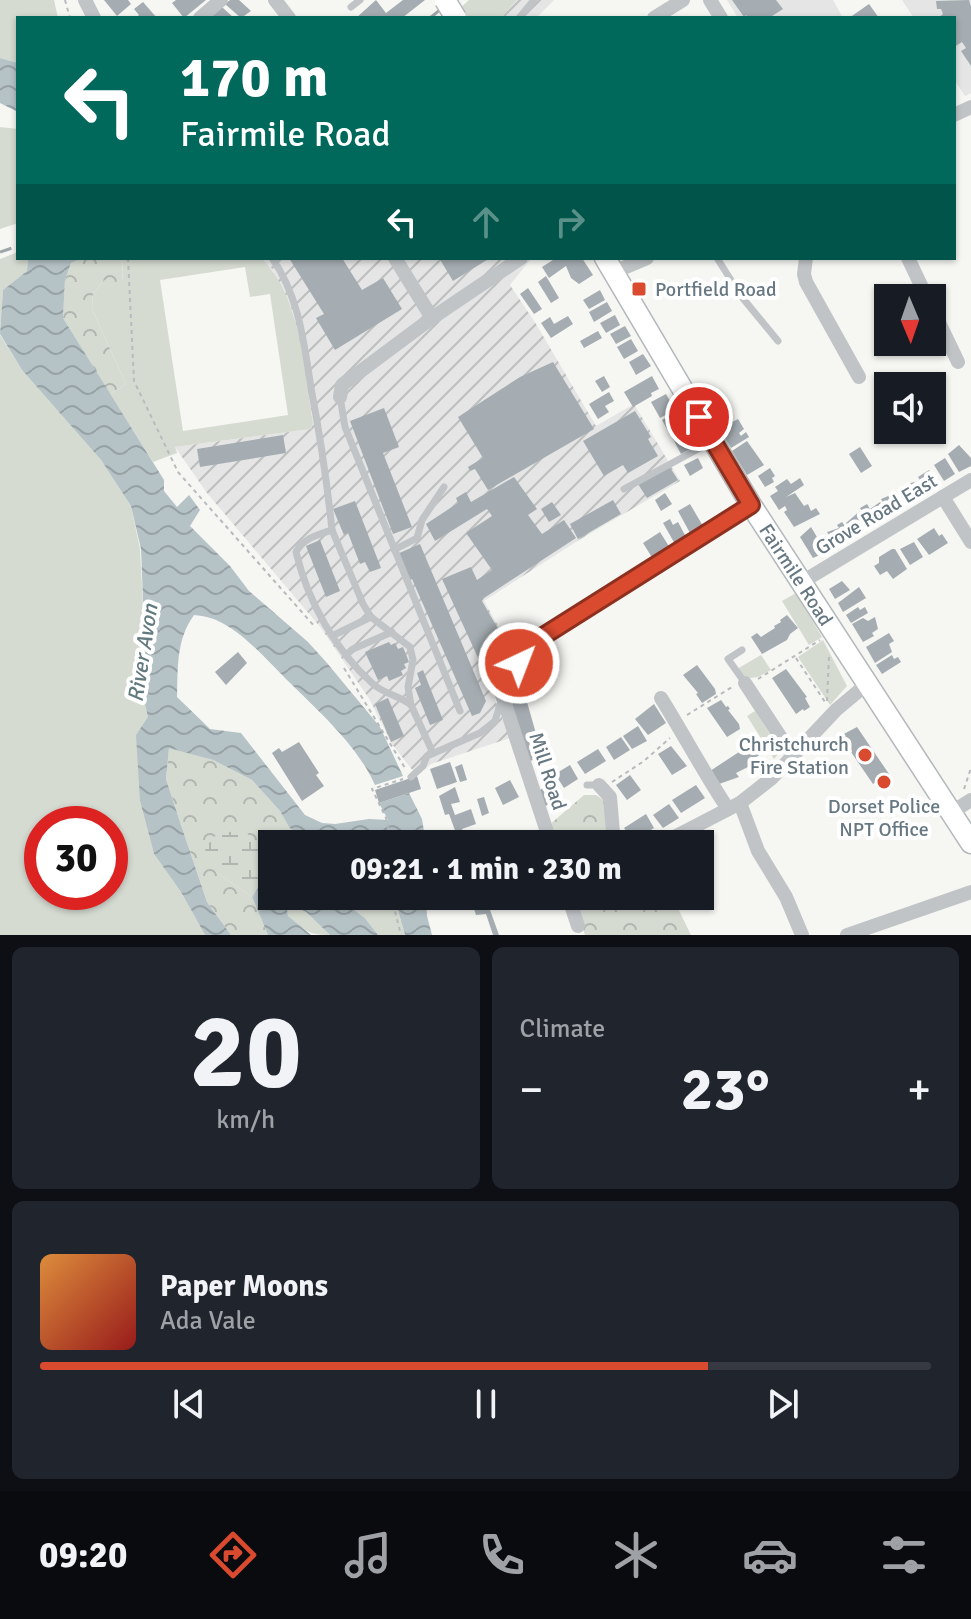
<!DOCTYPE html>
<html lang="en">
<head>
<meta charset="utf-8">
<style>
	:root { --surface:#171b24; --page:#20242c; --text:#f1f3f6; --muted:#9ea1a6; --line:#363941; --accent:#da4a2f }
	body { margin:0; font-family:Signika,sans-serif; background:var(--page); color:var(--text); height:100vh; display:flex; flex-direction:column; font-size:30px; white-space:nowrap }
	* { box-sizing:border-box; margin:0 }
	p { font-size:26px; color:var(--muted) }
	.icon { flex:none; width:44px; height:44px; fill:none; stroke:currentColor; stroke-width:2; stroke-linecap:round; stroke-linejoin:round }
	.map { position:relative; height:935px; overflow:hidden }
	.panel { display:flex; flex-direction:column; gap:12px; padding:12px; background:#0d0f14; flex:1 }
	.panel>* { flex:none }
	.top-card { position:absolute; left:16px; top:16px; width:940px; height:244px; border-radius:0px; box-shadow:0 2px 6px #0004; background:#00695c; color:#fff; overflow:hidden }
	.needle { width:52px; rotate:178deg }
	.fabs { position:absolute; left:874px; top:284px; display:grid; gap:16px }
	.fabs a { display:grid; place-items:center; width:72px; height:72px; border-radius:0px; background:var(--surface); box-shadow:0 2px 6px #0004; font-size:40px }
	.speed { position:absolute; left:24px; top:806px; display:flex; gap:16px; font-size:40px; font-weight:700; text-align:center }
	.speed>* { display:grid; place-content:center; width:104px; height:104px; border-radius:50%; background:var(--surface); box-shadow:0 2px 6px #0004; line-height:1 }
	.speed .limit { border:12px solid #d22; background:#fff; color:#111 }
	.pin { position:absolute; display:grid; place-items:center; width:68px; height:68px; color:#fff; margin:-34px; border:4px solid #fff; border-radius:50%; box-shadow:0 2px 8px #0007 }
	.me { position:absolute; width:88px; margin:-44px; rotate:43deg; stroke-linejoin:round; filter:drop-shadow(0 0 6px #0008) }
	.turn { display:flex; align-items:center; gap:28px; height:168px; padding:0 32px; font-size:36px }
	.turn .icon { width:104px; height:104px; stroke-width:2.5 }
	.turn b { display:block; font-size:56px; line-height:68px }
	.lanes { display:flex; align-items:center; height:76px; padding:0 32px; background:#0003; justify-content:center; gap:40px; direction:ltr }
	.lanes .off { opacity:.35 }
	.big { font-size:60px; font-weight:800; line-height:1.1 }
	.panel .card { flex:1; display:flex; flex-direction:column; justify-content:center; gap:12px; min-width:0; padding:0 28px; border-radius:12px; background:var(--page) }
	.panel .dial { align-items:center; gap:0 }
	.dial b { font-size:104px; line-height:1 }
	.song { display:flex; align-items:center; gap:24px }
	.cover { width:96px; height:96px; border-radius:12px; background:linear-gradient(135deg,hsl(30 70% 55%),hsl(0 70% 35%)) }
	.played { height:8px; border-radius:4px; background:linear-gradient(90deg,var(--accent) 75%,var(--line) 75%) }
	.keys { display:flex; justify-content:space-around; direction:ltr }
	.heat { display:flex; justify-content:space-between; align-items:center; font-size:44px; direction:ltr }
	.panel .tiles { flex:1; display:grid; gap:12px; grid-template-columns:1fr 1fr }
	.card:last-child { grid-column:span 2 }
	.trip { position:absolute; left:258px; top:830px; width:456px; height:80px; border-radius:0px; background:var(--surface); box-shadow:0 2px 6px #0004; font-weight:800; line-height:80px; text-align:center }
	.tabs { display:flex; height:128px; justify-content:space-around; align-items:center; background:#090b0e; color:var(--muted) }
	.tabs .icon { width:56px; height:56px }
	.tabs .on { color:var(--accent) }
	.tabs b { font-size:36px; color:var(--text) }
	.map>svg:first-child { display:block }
	.built { fill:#e4e5e4 }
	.industrial { fill:url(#industrial-furrows) }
	.grass { fill:#d6dbd2; fill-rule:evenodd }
	.forest { fill:url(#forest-crowns) }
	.wetland { fill:url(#wetland-marsh) }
	.water { fill:url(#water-waves) }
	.building { fill:#a5adb2 }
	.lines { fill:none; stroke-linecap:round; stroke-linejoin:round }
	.secondary-casing { stroke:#b2b8bc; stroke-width:23 }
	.path { stroke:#b8bbbd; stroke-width:2; stroke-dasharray:4 4; stroke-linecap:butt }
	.service { stroke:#c0c4c7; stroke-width:7 }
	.minor { stroke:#c0c4c7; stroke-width:14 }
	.secondary { stroke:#fff; stroke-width:20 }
	.rail { stroke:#9fa6ab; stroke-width:3; stroke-dasharray:12 6; stroke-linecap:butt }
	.secondary-bridge-casing { stroke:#b2b8bc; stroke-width:23; stroke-linecap:butt }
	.secondary-bridge { stroke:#fff; stroke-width:20 }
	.route-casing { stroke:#8e301f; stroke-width:20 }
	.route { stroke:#da4a2f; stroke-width:14 }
	.poi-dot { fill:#da4a2f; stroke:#fff; stroke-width:3 }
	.labels { text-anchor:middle; stroke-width:8; stroke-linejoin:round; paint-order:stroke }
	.poi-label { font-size:20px; fill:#677883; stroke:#fff; text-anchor:start }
	.street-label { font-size:20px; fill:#677883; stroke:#fff }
	.water-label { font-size:22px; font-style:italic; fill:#637a7f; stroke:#fff }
</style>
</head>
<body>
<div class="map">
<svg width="971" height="935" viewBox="0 0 971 935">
	<defs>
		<pattern id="industrial-furrows" width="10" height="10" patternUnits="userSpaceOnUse" patternTransform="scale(2)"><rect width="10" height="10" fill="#e4e5e4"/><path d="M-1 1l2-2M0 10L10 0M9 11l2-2" fill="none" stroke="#bdbebe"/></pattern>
		<pattern id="forest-crowns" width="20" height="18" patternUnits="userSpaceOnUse" patternTransform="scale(2)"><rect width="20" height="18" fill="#d6dbd2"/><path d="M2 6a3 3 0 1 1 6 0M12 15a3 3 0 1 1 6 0" fill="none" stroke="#b1b6b0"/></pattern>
		<pattern id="wetland-marsh" width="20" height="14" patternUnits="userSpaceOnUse" patternTransform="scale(2)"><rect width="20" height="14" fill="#d6dbd2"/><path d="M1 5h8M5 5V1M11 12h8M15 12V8" fill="none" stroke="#b1b6b0"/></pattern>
		<pattern id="water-waves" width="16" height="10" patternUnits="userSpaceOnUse" patternTransform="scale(2)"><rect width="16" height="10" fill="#b5c2c6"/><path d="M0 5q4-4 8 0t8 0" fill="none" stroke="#97a2a6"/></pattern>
	</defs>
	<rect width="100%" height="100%" fill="#f6f6f3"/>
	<!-- built -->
	<g class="built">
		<path d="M727,0H833L843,18H738Z"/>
		<path d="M902,0H971V93L965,96L954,79V18H914Z"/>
	</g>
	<!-- industrial -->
	<g class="industrial">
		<path d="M517,0H554L536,18H501Z"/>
		<path d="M262,258H529L530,260L510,285L536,324L596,426L634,404L680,481L579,540L484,601L517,659L503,678L495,700L510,738L431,764L417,776L392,744L370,700L321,628L207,493L175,447L311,429L313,423L293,312L272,269Z"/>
	</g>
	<!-- grass -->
	<g class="grass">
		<path d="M0,0H54L58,18H18V63L0,58Z"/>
		<path d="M469,0H517L501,18H465L459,9Z"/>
		<path d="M0,127L18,129V223L0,229Z"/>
		<path d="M18,252V258H28L27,271L3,290L0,335L22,370L101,460L131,506L140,549L144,625L140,680L149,718L140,801L154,854L181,892L205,935H0V259ZM42,824H110V892H42Z"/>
		<path d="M122,258H262C302,301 303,368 313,423L311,429L175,447L177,453L153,462L110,394L126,384L92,309L93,293L106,279L123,282ZM245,267L250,297L270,294L288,415L183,431L160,280Z"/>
		<path d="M796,593L822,637L809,645L782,601Z"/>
		<path d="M823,640L847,686L830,705L798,657Z"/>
		<path d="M761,655L771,670L758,677L743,679L737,669Z"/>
		<path d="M755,711L781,751L774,759L747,716Z"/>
		<path d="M335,896H394L405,935H378L365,918Z"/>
		<path d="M285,903L306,912L330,935C308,935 304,930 288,916Z"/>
	</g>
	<!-- forest -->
	<g class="forest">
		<path d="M82,258H122L123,283L105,280L93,293L92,309L126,384L110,394L63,318L65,280L71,263Z"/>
		<path d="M169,747L213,760L252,780L280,811L289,827L307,844H272V864L242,828L216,872L252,897L268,935H231L207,902L179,819L166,779Z"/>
		<path d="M584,795H596L605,801L611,844H554L548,826Z"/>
		<path d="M571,896H672L691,935H585Z"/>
	</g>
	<!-- wetland -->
	<path class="wetland" d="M243,828L272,864V874L263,880L252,897L216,872L205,850L213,837Z"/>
	<!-- water -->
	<g class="water">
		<path d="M0,58L18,63V112L0,103Z"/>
		<path d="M28,258H82L71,263L65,280L63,318L164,480V491L177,507L189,495L200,510L190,526L230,566L249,591L308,642L327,663L380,727L403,776L375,785C356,743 317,710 284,677C266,659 246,636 224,624C214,618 205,616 194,615C176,640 178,667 177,697L210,729L241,733L305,815L322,823L335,824L369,819L388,820L379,803L409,793L422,819L426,844H390L382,841L379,844H307L289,827L280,811L252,780L213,760L169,748L166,779L179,819L207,902L231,935H205L181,892L154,854L140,801L136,735L148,717L140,680L144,625L141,549L131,506L101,460L22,370L0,334L3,290L27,271Z"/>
		<path d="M272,874V896H335L365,918L378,935H330L306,912L286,903L288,916L311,935H268L252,897L263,880Z"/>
		<path d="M394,896H426L427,916L432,935H405Z"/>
	</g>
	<!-- building -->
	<g class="building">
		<path d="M104,0H128L131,4L117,16Z"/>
		<path d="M176,0H206L184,18L172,3Z"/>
		<path d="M230,0H239L251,11L241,18L225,4Z"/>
		<path d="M376,0L386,13L403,0H425L402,18H356Z"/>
		<path d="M732,0H776L783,9L769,18H748L746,15L744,17Z"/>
		<path d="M969,0L971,7V66L961,51L966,48L962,42L954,47V18H938L943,14L941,9H937L936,1Z"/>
		<path d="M143,2L157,18H135L139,15L134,9Z"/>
		<path d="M869,4L879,18H849Z"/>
		<path d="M222,7L234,18H210Z"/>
		<path d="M289,258H342L362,290L383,278L402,309L335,350L316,318L324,314Z"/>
		<path d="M439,258H490L453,281Z"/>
		<path d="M556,258H582L593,275L579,284L571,278L566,266L549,278L542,267Z"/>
		<path d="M546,276L559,298L551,303L538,282Z"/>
		<path d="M528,288L542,309L534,314L520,294Z"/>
		<path d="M600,290L605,300L589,309L583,300Z"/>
		<path d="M607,302L612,311L594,322L589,312Z"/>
		<path d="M615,315L620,325L606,333L600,323Z"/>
		<path d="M568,316L573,324L551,338L541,323L550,317L554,324Z"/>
		<path d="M625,326L631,336L616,344L610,334Z"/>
		<path d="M598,331L602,338L584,348L580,341Z"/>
		<path d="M631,339L638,351L624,359L617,347Z"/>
		<path d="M643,354L651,366L636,375L629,362Z"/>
		<path d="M553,362L594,429L488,490L475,469L470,471L468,467L483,458L458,417L520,377Z"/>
		<path d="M604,376L610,387L602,392L595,381Z"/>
		<path d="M652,376L659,389L651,393L652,396L633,407L624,392Z"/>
		<path d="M609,392L614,401L605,406L609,412L598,419L589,404Z"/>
		<path d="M666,394L675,410L660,418L651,402Z"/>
		<path d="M384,408L399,447L383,453L412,527L393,534L350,421Z"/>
		<path d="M635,411L651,437L648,439L658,456L628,473L623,465L604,476L583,441Z"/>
		<path d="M676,412L685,428L671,436L662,420Z"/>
		<path d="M738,419L744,429L739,433L741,436L746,432L749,437L731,448L719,429Z"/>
		<path d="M686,429L696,446L681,454L672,437Z"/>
		<path d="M283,435L286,453L200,467L197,449Z"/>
		<path d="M747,441L764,465L747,475L732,451Z"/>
		<path d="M959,445L971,458V466L959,472L948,454Z"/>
		<path d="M860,447L872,466L861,473L849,454Z"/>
		<path d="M698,458L703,468L690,476L684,465Z"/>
		<path d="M945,458L955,474L944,481L934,465Z"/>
		<path d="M669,466L678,480L647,498L638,484Z"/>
		<path d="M770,468L775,476L772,478L774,482L765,487L758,476Z"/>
		<path d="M929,470L938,484L927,491L918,477Z"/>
		<path d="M514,477L537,509L528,515L542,534L564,520L576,538L484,598L482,601L508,646L479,660L442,579L471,567L477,580L492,570L466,533L492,516L487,509L435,541L426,524L458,503L456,498L466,492L471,502Z"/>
		<path d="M800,478L804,485L786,497L795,493L804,506L808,504L811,511L816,508L820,514L794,527L784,512L787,510L785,506L779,510L770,496L778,491L775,487L787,479L791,484Z"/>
		<path d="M914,482L922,494L912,501L902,486Z"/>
		<path d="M665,493L672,504L661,511L655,500Z"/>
		<path d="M893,494L902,508L891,515L881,499Z"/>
		<path d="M613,500L621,514L578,539L570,524Z"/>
		<path d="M355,501L381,568L370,572L365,562L360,564L348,533L344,535L333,509Z"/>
		<path d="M552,502L561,515L549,522L541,509Z"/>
		<path d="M880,502L888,515L876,522L875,520L859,533L858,530L852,534L846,523L860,511L863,513L860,508L867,504L870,509Z"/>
		<path d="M690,504L703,526L690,533L678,511Z"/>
		<path d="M670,519L673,525L678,522L686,537L675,544L663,523Z"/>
		<path d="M842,522L853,537L835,544L827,532L839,528L837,525Z"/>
		<path d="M811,527L826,552L813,558L800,537Z"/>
		<path d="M934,528L939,536L942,534L948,543L929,555L917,539Z"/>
		<path d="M660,532L670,548L653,559L643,543Z"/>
		<path d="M320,540L340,591L326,597L306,546Z"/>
		<path d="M914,542L923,557L910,565L900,549Z"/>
		<path d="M420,544L486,701L480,713L472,716L412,579L410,580L397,554Z"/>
		<path d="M892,549H895L907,569L893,579L887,571L880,575L874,566L879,563V557Z"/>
		<path d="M842,581L850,590L835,599L829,589Z"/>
		<path d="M859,587L866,598L843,612L838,603Z"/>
		<path d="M858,607L860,610L865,607L868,613L851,623L846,615Z"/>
		<path d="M787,615L798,628L790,634L787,640L762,654L751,637L757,633L761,637L775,628L774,626L781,622L780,620Z"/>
		<path d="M875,617L878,629L872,633L874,636L863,642L852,624L863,618L868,621Z"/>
		<path d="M889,633L894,641L889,644L892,652L875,663L866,647Z"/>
		<path d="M389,642L391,645L395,643L398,649L403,647L409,662L404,664L406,668L401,671L403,675L389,681L387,676L378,680L365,652Z"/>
		<path d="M238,652L247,663L226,685L215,672Z"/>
		<path d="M892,655L894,659L898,657L901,662L882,674L876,665Z"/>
		<path d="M697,665L715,689L716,694L702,703L696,694L698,693L683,675Z"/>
		<path d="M786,669L807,697L805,698L810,707L804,711L803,709L796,714L772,678Z"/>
		<path d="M423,670L443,720L430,725L415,688L421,685L417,673Z"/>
		<path d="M520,677L542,755L525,764L506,699Z"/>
		<path d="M388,698L404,736L391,742L375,704Z"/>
		<path d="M721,700L726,707L728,706L730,709L728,710L739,724L740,729L727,737L707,708Z"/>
		<path d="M654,704L666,723L648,735L635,719Z"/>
		<path d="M638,726L647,741L632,749L623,736Z"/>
		<path d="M857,727L889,774L873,784L840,736Z"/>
		<path d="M621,737L630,750L614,760L606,747Z"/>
		<path d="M749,738L761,754L753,759L752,765L736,773L739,777L719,784L710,771L739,752L737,749L746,745L744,742Z"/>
		<path d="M299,742L319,773L316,775L324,786L302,801L272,753L279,748L282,752Z"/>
		<path d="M671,746L687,766L672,775L658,754Z"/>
		<path d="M598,749L606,761L585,774L577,762Z"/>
		<path d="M450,762L457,782L437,789L430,769Z"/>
		<path d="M462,764L467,780L460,782L455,767Z"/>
		<path d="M570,765L578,779L564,788L555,774Z"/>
		<path d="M630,775L641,790L627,800L616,785Z"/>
		<path d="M417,776L421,789L379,803L375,790Z"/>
		<path d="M510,780L519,797L503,805L495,788Z"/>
		<path d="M551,783L560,797L544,807L535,793Z"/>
		<path d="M696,785L705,798L681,813L672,800Z"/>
		<path d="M455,787L460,802L451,804L455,815L471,809L476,824L462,829L467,844H460L449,814L445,815L439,796Z"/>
		<path d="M484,797L489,813L482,816L477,799Z"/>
		<path d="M669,804L679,818L663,828L653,815Z"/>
		<path d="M646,814L654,828L633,841L624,828Z"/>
		<path d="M478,896H485L499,935H493L486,914L476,915L471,900Z"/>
	</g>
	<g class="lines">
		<defs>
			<g id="secondary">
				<path id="s1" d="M605,258L751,505L971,843"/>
			</g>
		</defs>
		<!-- secondary casing -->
		<use href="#secondary" class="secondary-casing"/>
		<!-- path -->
		<g class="path">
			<path d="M65,0L70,18"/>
			<path d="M128,258L134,381L178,472L315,627"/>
			<path d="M796,658L825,702"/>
			<path d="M344,668L405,768"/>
			<path d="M758,679L820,640"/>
			<path d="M827,701L829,656"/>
			<path d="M687,715L732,687"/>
			<path d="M612,782L644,761L670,738"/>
			<path d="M964,789L971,768"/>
			<path d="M391,844L386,818L372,789L403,779"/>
			<path d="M391,896L401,935"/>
		</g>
		<!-- service -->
		<g class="service">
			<path d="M351,7L360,0"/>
			<path d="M519,18L534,0"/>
			<path d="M272,258C299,296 304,343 311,388C320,435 327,482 332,530"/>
			<path d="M717,258L741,296L778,341"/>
			<path d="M340,397L345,427L460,711"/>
			<path d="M624,489L711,442"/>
			<path d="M394,550L417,538L422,520L444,487"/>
			<path d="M332,636L371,617"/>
			<path d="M742,650L728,659L745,683"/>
			<path d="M347,654L353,649L392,632"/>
			<path d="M411,705C400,696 384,694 373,684C335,650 308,602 296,552C304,538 317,535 332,530L363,604L371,617L410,647L413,660L408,687L411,705L433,753"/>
			<path d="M411,777L423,766L427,756L480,733L495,721L501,701"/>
			<path d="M587,785H599"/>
		</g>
		<!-- minor -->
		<g class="minor">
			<path d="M85,0L94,18"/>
			<path d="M275,0L289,18"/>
			<path d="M710,0L721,18"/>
			<path d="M200,18L221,0"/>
			<path d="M654,18L683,0"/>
			<path d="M954,115L971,107"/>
			<path d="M395,258L432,318"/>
			<path d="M806,258L804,274L806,282L859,377"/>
			<path d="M908,258L927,298"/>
			<path d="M614,272L647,258"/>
			<path d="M932,308L958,362"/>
			<path d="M340,397L342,385L432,318L521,258"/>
			<path d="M943,497L971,542"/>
			<path d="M802,582L971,480"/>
			<path d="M745,683L793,756"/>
			<path d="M661,698C684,735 704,773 728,809"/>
			<path d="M599,785L610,797L614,844"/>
			<path d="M740,803L758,851L786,897L802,935"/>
			<path d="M952,812L971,800"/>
			<path d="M551,844L502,695L529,645L751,505"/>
			<path d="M661,844L740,803L772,778L836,710L867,684"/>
			<path d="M568,896L578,926"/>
			<path d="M847,935L971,892"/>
		</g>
		<!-- secondary -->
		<use href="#secondary" class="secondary"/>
		<!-- rail -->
		<g class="rail">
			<path d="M430,18L452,0"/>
			<path d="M0,252L18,246"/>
		</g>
		<defs>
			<path id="secondary-bridge" d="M445,0L456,18"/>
		</defs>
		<!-- secondary-bridge casing -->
		<use href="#secondary-bridge" class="secondary-bridge-casing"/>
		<!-- secondary-bridge -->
		<use href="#secondary-bridge" class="secondary-bridge"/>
	</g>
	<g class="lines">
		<defs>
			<path id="route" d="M519,663L529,645L751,505L699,417"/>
		</defs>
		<!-- route casing -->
		<use href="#route" class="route-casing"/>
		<!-- route -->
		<use href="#route" class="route"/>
	</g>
	<!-- markers -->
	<g class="poi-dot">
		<rect x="631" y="281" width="16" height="16" rx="4"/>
		<circle cx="865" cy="755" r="8"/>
		<circle cx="884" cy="782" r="8"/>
	</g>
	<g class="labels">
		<!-- poi labels -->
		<g class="poi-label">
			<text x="655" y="296">Portfield Road</text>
			<text x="849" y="751" text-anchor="end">Christchurch<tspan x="849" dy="23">Fire Station</tspan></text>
			<text x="884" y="813" text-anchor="middle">Dorset Police<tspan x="884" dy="23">NPT Office</tspan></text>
		</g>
		<!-- street labels -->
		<g class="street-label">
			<text transform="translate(876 514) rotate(-31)" y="7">Grove Road East</text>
			<text dy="7" stroke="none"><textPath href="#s1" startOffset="370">Fairmile Road</textPath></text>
			<text transform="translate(548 771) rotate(72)" y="7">Mill Road</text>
		</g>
		<!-- water labels -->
		<g class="water-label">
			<text transform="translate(142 653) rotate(-81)" y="8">River Avon</text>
		</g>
	</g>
</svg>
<div class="fabs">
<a><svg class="needle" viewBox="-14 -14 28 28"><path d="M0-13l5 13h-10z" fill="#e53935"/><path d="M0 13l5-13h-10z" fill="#9ea1a6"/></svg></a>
<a><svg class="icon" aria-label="sound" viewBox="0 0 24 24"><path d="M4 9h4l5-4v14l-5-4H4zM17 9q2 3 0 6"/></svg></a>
</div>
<div class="speed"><div class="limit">30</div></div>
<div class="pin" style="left:699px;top:417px;background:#d93025"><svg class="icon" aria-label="arrive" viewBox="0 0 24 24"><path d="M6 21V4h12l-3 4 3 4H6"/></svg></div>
<svg class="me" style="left:519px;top:663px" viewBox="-20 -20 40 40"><circle r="17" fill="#da4a2f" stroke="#fff" stroke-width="3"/><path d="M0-11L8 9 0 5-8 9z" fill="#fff"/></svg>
<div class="trip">09:21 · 1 min · 230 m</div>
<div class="top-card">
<div class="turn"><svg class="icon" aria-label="left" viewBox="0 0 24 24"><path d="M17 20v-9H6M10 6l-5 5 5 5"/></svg><div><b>170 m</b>Fairmile Road</div></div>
<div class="lanes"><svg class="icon" aria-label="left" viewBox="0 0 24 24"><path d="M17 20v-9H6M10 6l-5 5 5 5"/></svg><svg class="icon off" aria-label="ahead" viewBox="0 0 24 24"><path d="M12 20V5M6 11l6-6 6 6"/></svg><svg class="icon off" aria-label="right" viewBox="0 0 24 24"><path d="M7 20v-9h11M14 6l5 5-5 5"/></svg></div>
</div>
</div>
<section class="panel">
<div class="tiles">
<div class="card dial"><b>20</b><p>km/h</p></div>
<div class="card"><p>Climate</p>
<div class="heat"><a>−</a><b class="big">23°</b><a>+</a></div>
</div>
<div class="card">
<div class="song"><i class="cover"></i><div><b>Paper Moons</b><p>Ada Vale</p></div></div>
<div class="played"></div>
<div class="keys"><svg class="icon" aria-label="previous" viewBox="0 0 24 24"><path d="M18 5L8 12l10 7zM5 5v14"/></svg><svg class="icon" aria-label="pause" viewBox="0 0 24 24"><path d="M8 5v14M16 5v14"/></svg><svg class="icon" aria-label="next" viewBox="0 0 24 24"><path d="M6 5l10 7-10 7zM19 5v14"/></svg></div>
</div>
</div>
</section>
<nav class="tabs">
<b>09:20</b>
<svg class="icon on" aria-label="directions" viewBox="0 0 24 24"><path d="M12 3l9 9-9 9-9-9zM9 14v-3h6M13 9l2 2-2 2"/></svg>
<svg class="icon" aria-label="music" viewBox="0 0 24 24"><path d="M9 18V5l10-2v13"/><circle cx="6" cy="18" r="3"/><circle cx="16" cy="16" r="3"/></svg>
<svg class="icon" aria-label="phone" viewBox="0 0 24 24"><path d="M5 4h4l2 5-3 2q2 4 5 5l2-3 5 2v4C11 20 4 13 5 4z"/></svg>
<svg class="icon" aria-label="climate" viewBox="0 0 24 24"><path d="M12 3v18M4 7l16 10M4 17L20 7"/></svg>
<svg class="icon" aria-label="car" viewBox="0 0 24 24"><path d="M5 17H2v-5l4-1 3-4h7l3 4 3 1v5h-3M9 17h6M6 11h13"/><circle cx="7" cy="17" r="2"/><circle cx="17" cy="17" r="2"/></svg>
<svg class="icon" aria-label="filters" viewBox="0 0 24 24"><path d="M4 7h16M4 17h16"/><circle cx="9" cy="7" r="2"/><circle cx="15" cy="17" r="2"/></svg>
</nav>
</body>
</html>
